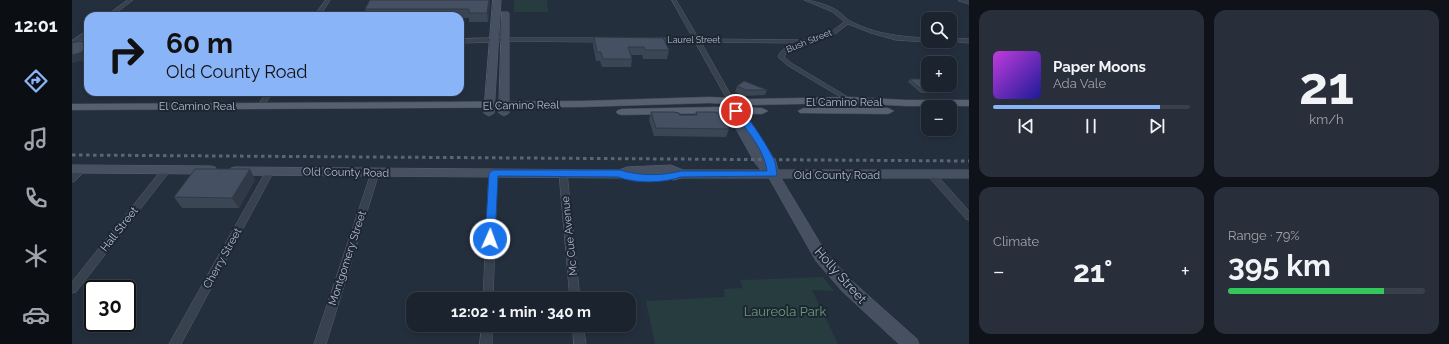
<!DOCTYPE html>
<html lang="en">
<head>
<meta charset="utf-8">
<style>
	:root { --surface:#1b232e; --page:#282f3a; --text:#f1f3f6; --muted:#a0a4aa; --line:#39404a; --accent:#8ab4f8 }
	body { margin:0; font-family:Raleway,sans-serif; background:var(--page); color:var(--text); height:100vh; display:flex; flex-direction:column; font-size:15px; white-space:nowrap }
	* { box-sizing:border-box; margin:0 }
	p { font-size:13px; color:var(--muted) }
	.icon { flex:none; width:22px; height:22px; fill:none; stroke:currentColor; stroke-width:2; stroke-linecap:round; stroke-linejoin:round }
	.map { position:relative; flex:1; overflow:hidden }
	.sheet { display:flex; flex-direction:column; gap:10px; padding:10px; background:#0f1319; width:480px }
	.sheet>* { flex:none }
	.banner { position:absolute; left:12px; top:12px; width:380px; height:84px; border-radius:12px; box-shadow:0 2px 6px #0003,0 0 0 1px var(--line); background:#8ab4f8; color:#111; overflow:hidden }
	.buttons { position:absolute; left:849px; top:12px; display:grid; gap:8px }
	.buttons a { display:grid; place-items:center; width:36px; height:36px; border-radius:8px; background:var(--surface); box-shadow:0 2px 6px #0003,0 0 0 1px var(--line); font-size:20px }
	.speed { position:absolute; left:12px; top:280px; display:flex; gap:8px; font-size:20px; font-weight:700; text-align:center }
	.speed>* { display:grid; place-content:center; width:52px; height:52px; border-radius:50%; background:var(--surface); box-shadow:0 2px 6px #0003,0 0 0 1px var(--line); line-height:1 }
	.speed .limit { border:2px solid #111; border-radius:6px; background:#fff; color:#111 }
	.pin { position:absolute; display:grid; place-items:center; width:34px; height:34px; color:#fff; margin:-17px; border:2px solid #fff; border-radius:50%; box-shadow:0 1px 4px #0007 }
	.me { position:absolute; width:44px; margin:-22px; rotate:2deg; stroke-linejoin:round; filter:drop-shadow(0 0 3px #0008) }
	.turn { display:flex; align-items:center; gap:14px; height:84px; padding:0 16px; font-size:18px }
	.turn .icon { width:52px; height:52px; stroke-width:2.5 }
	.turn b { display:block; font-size:28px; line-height:34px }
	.big { font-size:30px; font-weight:700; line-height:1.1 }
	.sheet .widget { flex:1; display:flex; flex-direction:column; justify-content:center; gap:6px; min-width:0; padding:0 14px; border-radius:12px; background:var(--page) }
	.sheet .dial { align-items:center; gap:0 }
	.dial b { font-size:52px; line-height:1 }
	.song { display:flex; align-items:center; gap:12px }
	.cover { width:48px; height:48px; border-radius:6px; background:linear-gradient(135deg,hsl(290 70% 55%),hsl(240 70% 35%)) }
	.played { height:4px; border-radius:2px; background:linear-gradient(90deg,var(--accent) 85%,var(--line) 85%) }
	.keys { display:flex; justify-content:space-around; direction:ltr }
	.heat { display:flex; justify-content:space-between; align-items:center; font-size:22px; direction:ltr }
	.charge { height:6px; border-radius:3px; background:linear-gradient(90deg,#34c759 79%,var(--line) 0) }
	.sheet .tiles { flex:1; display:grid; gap:10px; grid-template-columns:repeat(2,1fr) }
	.trip { position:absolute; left:334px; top:292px; width:230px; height:40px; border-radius:12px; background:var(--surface); box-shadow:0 2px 6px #0003,0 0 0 1px var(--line); font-weight:700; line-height:40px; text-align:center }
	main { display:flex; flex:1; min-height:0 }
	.tabs { display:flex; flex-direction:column; width:72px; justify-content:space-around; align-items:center; background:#0b0e12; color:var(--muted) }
	.tabs .icon { width:28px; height:28px }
	.tabs .active { color:var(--accent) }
	.tabs b { font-size:18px; color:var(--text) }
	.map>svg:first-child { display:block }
	.green { fill:#263c3f }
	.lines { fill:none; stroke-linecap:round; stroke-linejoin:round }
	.minor-casing { stroke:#565f6c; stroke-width:1 }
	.tertiary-casing { stroke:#565f6c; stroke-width:1 }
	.secondary-casing { stroke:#565f6c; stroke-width:1 }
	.primary-casing { stroke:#414a57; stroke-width:1 }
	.minor { fill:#38414e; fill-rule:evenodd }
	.tertiary { fill:#38414e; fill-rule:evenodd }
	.secondary { fill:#465061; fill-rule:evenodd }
	.primary { fill:#56606e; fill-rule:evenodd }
	.rail { stroke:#5a6575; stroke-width:3; stroke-dasharray:3.5 3.5; stroke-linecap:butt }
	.wall { fill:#3b4654 }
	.shaded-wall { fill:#303945 }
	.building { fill:#455162; stroke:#303945 }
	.route { fill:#1a73e8; stroke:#114b97 }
	.labels { text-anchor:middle; stroke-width:4; stroke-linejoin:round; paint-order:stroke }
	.far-street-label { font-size:9px; fill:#b4bcc9; stroke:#1d2633 }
	.street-label { font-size:11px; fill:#b4bcc9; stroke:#1d2633 }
	.near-street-label { font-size:13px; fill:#b4bcc9; stroke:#1d2633 }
	.near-park-label { font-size:13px; fill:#6b9a76; stroke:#1d2633 }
</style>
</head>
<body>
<main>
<nav class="tabs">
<b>12:01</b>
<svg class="icon active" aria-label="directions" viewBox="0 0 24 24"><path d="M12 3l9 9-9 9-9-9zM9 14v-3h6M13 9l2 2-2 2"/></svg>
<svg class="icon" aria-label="music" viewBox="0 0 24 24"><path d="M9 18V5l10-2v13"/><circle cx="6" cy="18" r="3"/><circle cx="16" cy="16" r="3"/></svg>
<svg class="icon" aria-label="phone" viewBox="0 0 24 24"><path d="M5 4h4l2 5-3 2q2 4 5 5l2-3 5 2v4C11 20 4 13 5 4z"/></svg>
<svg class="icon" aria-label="climate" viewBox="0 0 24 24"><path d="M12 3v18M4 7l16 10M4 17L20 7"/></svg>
<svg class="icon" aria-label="car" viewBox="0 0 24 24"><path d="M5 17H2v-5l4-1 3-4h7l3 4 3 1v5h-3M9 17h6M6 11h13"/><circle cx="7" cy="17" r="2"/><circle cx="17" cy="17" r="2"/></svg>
</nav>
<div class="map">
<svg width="897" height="344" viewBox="0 0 897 344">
	<rect width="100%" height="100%" fill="#242f3e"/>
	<!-- green -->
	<g class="green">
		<path d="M442,0H475L476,12H442Z"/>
		<path d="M751,277L762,291L740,290L766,344H583L574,301L653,297L652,289L671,288L668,280Z"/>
	</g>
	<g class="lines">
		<defs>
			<g id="minor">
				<path d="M56,0H61L40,16H34Z"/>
				<path d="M254,0H258L248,16H242Z"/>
				<path d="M600,0H604L627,39L737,40L759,32L772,22L761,12L732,0C740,0 759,6 766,11C770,14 774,19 778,21C802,34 829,37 856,38V41H858L856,42L824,40L799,33L776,24L763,34L715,51L712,57L719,63L779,99L780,100L777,102L715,65L706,57C709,47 719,46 728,43L629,42L662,101L659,103L656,101L623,42H583L580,40L583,38L621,39Z"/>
				<path d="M887,0H897V4L887,1Z"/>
				<path d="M16,30V35L0,46V41Z"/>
				<path d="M423,38H531L534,40L531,42L421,41L420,40Z"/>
				<path d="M878,38L897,39V43L876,41H878Z"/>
				<path d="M195,92H201L191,107H187L186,106Z"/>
				<path d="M10,166L14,169L13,171L3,181L0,182V174L7,167Z"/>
				<path d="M94,167L98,170L97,172L4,292L0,293V282L91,168Z"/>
				<path d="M198,168L202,171L109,344H97L194,171Z"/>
				<path d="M303,170L307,173L254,344H242L299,173Z"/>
				<path d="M421,170L425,173L421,299H411L417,173Z"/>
				<path d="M491,170L495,173L508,299H498L487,173Z"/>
				<path d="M859,171L862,172L897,211V220L894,219L856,176L855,174Z"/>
				<path d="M410,325H420V344H408Z"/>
				<path d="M501,325H511L514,344H502Z"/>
			</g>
			<g id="tertiary">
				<path d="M423,38L427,40L426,42L388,43V39Z"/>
				<rect x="0" y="41" width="16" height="4"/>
			</g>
			<g id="secondary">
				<path d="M421,0H429L422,113L417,116L412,113Z"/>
				<path d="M430,12H436L437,14V113L432,116L427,113Z"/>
				<path d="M664,108L669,111V116L676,117L677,119L704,162L706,170H897V178H709L754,253L780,281L845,339L847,344H827L770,291L744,261L697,178H609L602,180L598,179L596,176L597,173L557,175L548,178L163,175L159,174L157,171L159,168L163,167L547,170L555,167L599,165L611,170H689L683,163L659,120V111Z"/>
				<path d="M0,165L139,166L143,167L145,170L143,173L139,174L0,173Z"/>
			</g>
			<g id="primary">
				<path d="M637,97L680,99L777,97L834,100H897V106H834L777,103L680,105L637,103L509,107L0,110V104L509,101Z"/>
				<path d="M645,107L690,108L696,111L690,114L645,113L550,115L546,114L544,112L546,110L550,109Z"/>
				<path d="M732,108H816L822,111L816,114L728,113L726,111Z"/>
			</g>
		</defs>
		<!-- minor casing -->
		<use href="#minor" class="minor-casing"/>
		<!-- tertiary casing -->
		<use href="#tertiary" class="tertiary-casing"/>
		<!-- secondary casing -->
		<use href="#secondary" class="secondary-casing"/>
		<!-- primary casing -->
		<use href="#primary" class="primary-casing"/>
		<!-- minor -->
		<use href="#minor" class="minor"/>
		<!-- tertiary -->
		<use href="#tertiary" class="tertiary"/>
		<!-- secondary -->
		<use href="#secondary" class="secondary"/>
		<!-- primary -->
		<use href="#primary" class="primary"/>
		<!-- rail -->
		<path class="rail" d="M0,155L897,161"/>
	</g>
	<!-- wall -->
	<g class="wall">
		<path d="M298,0H418L416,22H397V18H388V16H295L293,9Z"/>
		<path d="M522,37L597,50L595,59H571L570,55H559L560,59L559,67H530L528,61H524L521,45Z"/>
		<path d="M838,79L865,90L863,93H849L836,82Z"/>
		<path d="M665,86L695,90L693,95L672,96L663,92Z"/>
		<path d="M158,92H185L182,96L161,97Z"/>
		<path d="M579,112L608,115H623L624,112L657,129L654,137L582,136L577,120Z"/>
		<path d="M178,169L183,180L167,208H110L102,197Z"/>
	</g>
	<!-- shaded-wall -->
	<g class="shaded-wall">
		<path d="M417,0H418L416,22L415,13Z"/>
		<path d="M16,46V58L13,60L0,63V55Z"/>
		<path d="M180,92H185L182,96Z"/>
		<path d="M178,169L183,180L167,208L160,198Z"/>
	</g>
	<!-- building -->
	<g class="building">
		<path d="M298,0H417L415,13H397V9H293Z"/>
		<path d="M522,37L591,38L597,50H573L572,47H556L560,59H531L529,52H525Z"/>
		<path d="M8,41L16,44V46L8,53L0,55V43Z"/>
		<path d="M838,79H852L856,82V85H859L865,90L851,91Z"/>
		<path d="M672,81L695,90H674L665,86Z"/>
		<path d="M579,112H602L607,113L608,115H625L624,112H643L650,115L657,129L584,128Z"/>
		<path d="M123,169H178L160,198L102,197Z"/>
	</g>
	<!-- route -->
	<path class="route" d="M664,108C675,112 698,150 703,162C704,165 704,170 705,174L704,176L609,177C592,183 564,184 546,177L426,176L423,239L422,241H414L413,239L417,173L421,170H548C567,176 589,176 609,171H695C692,148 673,128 660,111Z"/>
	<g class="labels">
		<!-- far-street labels -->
		<g class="far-street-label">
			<text x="622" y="43">Laurel Street</text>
			<text transform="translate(737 41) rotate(-22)" y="3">Bush Street</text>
		</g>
		<!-- street labels -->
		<g class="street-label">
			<text x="772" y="106">El Camino Real</text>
			<text transform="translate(449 105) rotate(-1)" y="4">El Camino Real</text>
			<text x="125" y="110">El Camino Real</text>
			<text transform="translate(274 172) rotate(1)" y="4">Old County Road</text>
			<text x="765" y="179">Old County Road</text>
			<text transform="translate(47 229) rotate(-52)" y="4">Hall Street</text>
			<text transform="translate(497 236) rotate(-96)" y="4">Mc Cue Avenue</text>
			<text transform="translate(150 258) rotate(-61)" y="4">Cherry Street</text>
			<text transform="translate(275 258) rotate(-72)" y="4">Montgomery Street</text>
		</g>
		<!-- near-street labels -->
		<g class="near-street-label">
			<text transform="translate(769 275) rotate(48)" y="5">Holly Street</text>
		</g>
		<!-- near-park labels -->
		<g class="near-park-label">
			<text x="713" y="316">Laureola Park</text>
		</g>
	</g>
</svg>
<div class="buttons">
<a><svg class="icon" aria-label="search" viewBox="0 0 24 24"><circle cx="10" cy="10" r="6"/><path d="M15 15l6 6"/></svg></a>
<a>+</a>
<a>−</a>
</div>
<div class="speed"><div class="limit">30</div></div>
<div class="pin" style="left:664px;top:111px;background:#d93025"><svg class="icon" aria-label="arrive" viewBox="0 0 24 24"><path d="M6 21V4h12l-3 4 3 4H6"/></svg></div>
<svg class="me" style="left:418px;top:239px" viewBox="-20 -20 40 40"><circle r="17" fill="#1a73e8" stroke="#fff" stroke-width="3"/><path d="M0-11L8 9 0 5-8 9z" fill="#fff"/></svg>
<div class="trip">12:02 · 1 min · 340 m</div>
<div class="banner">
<div class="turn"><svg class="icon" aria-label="right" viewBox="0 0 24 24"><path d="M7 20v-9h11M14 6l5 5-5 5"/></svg><div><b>60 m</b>Old County Road</div></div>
</div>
</div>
<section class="sheet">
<div class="tiles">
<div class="widget">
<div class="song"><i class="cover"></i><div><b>Paper Moons</b><p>Ada Vale</p></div></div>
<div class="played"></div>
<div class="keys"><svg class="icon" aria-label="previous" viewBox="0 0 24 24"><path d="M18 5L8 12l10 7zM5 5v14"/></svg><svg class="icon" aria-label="pause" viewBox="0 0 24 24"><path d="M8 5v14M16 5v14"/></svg><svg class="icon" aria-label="next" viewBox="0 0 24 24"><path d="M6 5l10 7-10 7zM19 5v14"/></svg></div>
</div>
<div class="widget dial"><b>21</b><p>km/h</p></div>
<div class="widget"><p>Climate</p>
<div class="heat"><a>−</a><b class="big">21°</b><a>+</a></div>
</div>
<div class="widget"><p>Range · 79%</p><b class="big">395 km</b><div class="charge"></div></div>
</div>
</section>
</main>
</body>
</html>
